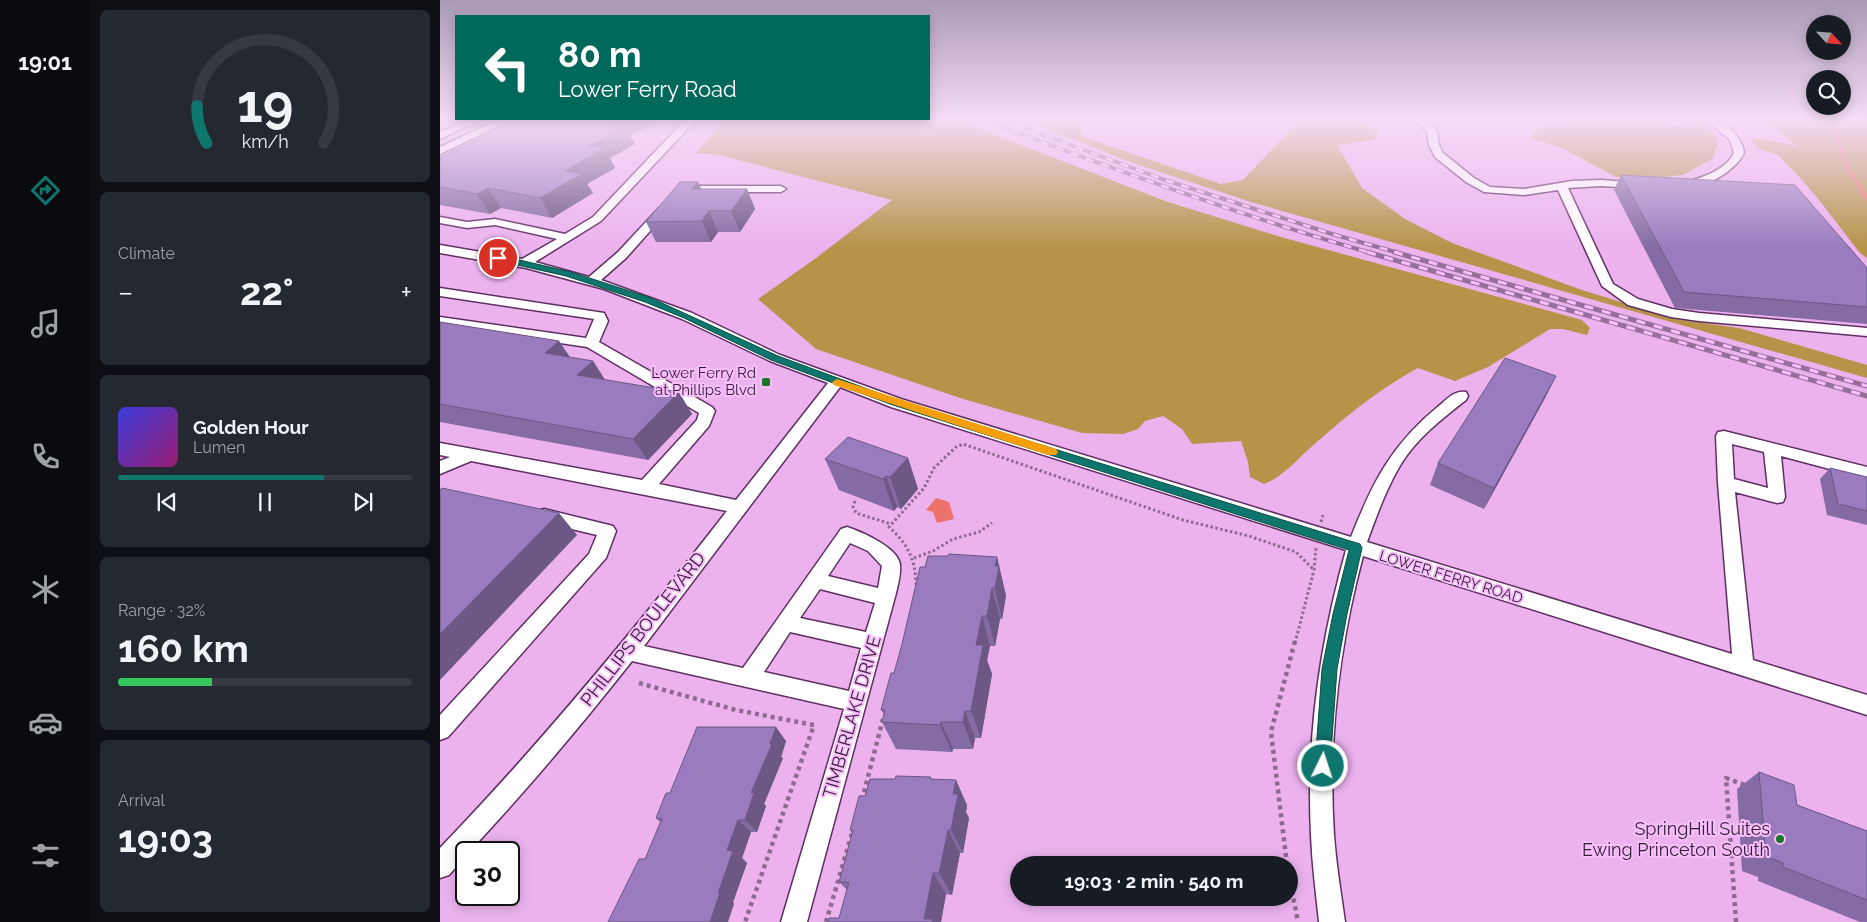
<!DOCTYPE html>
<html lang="en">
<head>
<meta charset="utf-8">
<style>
	:root { --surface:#171b24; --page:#242831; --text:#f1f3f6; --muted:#9ea1a6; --line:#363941; --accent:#0f766e }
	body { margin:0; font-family:Raleway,sans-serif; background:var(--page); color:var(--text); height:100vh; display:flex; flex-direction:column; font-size:19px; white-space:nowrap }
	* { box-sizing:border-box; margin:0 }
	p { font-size:16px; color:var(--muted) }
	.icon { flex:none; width:28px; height:28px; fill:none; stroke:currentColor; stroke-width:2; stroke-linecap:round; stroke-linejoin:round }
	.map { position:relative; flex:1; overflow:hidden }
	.side { display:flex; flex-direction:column; gap:10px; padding:10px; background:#0d0f14; width:350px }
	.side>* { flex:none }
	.guide { position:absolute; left:15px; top:15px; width:475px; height:105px; border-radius:0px; box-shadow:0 2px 12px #0003; background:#00695c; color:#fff; overflow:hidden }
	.needle { width:32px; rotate:116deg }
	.tools { position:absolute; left:1366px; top:15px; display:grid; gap:10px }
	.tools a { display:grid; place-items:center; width:45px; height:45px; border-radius:50%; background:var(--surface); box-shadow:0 2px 12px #0003; font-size:25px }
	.speed { position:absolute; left:15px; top:841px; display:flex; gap:10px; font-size:25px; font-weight:700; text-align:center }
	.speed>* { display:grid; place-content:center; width:65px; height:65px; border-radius:50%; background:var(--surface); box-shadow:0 2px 12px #0003; line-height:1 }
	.speed .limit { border:2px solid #111; border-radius:8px; background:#fff; color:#111 }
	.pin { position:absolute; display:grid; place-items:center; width:42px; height:42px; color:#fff; margin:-21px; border:2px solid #fff; border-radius:50%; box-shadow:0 1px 5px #0007 }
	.me { position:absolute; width:55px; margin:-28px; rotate:4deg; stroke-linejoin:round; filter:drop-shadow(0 0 4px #0008) }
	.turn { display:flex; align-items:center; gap:18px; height:105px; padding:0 20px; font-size:22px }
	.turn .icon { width:65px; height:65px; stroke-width:2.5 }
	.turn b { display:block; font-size:35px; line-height:42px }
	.big { font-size:38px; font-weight:700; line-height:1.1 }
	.side .card { flex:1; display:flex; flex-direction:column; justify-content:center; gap:8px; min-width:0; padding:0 18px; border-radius:8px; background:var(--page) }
	.side .dial { align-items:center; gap:0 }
	.dial svg { height:130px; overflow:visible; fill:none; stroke:var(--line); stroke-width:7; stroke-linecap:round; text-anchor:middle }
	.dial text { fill:var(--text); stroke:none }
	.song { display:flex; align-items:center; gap:15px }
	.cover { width:60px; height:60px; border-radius:8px; background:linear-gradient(135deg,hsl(240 70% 55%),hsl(320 70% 35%)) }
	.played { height:5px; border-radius:2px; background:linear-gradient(90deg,var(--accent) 70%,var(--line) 70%) }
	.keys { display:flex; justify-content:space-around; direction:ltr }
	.heat { display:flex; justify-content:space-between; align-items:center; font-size:28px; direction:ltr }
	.charge { height:8px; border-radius:4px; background:linear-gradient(90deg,#34c759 32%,var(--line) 0) }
	.trip { position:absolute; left:570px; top:856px; width:288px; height:50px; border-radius:25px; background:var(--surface); box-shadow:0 2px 12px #0003; font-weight:700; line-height:50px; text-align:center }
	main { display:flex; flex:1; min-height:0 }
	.menu { display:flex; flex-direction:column; width:90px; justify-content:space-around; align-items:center; background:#090b0e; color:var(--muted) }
	.menu .icon { width:35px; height:35px }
	.menu .current { color:var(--accent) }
	.menu b { font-size:22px; color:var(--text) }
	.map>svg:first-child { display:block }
	.green { fill:#b69348 }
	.water { fill:#ee726c }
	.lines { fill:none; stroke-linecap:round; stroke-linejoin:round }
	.stream { stroke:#ee726c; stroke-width:3 }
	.minor-casing { stroke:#5f2e62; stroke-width:3 }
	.path-far1 { stroke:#906992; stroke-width:3; stroke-dasharray:2.5 2.5; stroke-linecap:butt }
	.path { stroke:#906992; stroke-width:4.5; stroke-dasharray:4 4; stroke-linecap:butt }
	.minor { fill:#fff; fill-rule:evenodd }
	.rail-far1-casing { stroke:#976f9a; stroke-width:4 }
	.rail-casing { stroke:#976f9a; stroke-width:5 }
	.rail-far1 { stroke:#f9bffc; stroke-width:2.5; stroke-dasharray:8; stroke-linecap:butt }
	.rail { stroke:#f9bffc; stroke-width:3; stroke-dasharray:9; stroke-linecap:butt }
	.wall { fill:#846ba3 }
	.shaded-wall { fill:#6c5785 }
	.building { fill:#9a7cbe; stroke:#6c5785 }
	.route { fill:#0f766e; stroke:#0a4d48 }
	.slow { fill:#f59e0b }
	.poi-dot { fill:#1a7726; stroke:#f9bffc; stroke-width:2 }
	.labels { text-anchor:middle; stroke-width:4; stroke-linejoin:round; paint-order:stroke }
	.poi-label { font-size:15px; fill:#331e35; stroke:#f9bffc; text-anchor:end }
	.street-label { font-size:15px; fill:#331e35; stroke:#f9bffc }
	.near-street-label { font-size:18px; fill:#331e35; stroke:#f9bffc }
	.near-poi-label { font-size:18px; fill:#331e35; stroke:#f9bffc; text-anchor:end }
</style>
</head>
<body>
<main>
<nav class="menu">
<b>19:01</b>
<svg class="icon current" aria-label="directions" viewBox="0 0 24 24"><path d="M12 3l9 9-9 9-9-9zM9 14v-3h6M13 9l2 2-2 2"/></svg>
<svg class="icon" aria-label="music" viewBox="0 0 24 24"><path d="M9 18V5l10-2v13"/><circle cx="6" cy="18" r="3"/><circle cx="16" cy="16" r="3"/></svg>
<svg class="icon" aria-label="phone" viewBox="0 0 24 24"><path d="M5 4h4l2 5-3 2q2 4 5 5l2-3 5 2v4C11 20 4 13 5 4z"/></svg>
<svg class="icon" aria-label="climate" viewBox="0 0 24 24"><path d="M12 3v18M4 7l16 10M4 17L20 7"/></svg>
<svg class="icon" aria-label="car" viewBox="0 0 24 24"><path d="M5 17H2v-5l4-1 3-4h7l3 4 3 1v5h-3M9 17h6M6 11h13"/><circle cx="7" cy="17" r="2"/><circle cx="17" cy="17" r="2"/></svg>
<svg class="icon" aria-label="filters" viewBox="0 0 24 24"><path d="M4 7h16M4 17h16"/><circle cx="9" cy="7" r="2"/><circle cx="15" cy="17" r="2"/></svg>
</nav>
<section class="side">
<div class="card dial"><svg viewBox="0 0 100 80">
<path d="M14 69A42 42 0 1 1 86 69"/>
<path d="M14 69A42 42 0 0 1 8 46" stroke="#0f766e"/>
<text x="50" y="56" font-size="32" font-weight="700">19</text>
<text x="50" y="72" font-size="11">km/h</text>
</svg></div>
<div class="card"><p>Climate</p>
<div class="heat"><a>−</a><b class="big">22°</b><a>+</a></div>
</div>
<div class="card">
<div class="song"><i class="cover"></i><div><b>Golden Hour</b><p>Lumen</p></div></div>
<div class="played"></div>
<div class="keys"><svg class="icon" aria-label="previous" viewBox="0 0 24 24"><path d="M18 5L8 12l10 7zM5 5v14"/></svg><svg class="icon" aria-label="pause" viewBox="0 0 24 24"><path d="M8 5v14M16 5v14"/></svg><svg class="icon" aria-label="next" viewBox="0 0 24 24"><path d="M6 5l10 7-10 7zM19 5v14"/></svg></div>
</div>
<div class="card"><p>Range · 32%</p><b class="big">160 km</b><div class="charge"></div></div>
<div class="card"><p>Arrival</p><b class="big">19:03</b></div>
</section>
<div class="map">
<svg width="1427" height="922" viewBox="0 0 1427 922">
	<rect width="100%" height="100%" fill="#ebb2ee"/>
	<!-- green -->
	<g class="green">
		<path d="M285,119H514L725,201L841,237L1142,320L1150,328L1147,335L1123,329H1110L1048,367L1015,381L978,368C941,388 910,413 878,441C861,455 845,476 824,484L810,477L808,462L801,441L752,444L742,429L723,416L705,421L698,429L683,434L642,433L520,398L376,349L318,299L376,258L452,200L279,155L256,153Z"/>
		<path d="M583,119H637L643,137L781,184L803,180L861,119H923L918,122L939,131L936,139L897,145L922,188L965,219L1012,243L1142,290L1236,319L1299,328L1427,365V378L811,202L687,161Z"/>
		<path d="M1165,119H1235L1220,128L1264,122L1279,140L1273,158L1243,175L1214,178L1176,177L1122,148L1091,138L1095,131L1111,124Z"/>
		<path d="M1324,119H1427V258L1420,253C1395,221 1371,187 1342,159C1331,148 1321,156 1311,139H1324L1357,146Z"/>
	</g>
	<!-- water -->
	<path class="water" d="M496,498L509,502L514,519L497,523L493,512L486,510Z"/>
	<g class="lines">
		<!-- stream -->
		<path class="stream" d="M1390,119L1409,171L1427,199"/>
		<defs>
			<g id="minor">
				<path d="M30,119H43L0,139V132Z"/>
				<path d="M60,119H73L0,154V147Z"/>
				<path d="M246,119H257L161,221L95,262L149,277L178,252L219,208H227L229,210L227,212L186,258L161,280L252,313L340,355L461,399L911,537C933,481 952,444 1000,405C1008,398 1015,390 1026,392L1028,396L1026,400C1003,418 977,438 961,464C946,489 937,515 927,542L1292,654L1278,483L1276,436L1278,432L1284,431L1427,467V479L1341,456L1345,497L1343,502L1337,503L1295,492L1313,660L1427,695V715L923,556C899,646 888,742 894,835C896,864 901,893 905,922H879C876,893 872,864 871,835C866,739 880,642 906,550L451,407L400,387L204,646L303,668L401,529L407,527C422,532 459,548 460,565C461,574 458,584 456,593L367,922H341L404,709L192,661C140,727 86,791 29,852H26V856L9,875L0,878V848C103,741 196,628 287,511L31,461L0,474V461L10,457L0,455V443L202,480L257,420L259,413L147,347L0,325V317L146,338L154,319L0,296V288L164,313L168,321L159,342L272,407L275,411L269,426L219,484L296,500L388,383L330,361L242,319L164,289L86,268L0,253V245L82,259L117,239L55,225L27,228L0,223V217L27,222L55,219L125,234L153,217ZM1292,444L1324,452L1328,488L1294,479ZM410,543L428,551L442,566L438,588L388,576ZM380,589L435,603L426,632L360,618ZM350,632L421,648L409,691L324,672Z"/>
				<path d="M974,119H984L997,131L999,145L1003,153L1034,178L1050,187L1084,189L1132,181L1161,180L1202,183L1203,185L1202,187L1198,188L1161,186L1128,188L1173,284L1198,299L1232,309L1259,313L1427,328V336L1259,321L1231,317L1188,305L1162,286L1118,190L1084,195L1044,192L1026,182L995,157L989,145L987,132Z"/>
				<path d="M1265,119C1283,119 1302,135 1304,153C1296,170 1262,192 1243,187L1242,185L1243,183C1261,178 1285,171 1294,153L1290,140Z"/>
				<path d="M257,186H341L346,189L341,192H257L240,196L235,193L236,191Z"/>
				<path d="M104,509L173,526L176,531L166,558L8,737L0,740V715L149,554L157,535L98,521L95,516L98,511Z"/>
			</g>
		</defs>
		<!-- minor casing -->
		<use href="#minor" class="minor-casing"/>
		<!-- path-far1 -->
		<g class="path-far1">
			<path d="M415,501L413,507L416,513L451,524"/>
			<path d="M881,522L883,515"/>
			<path d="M474,558L493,551L513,539L539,532L552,523"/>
			<path d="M476,585C476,560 467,543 449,527L484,488L494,468L516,447L523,444L743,520L809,536L856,552L874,570"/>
			<path d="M855,643L874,570L876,547"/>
		</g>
		<!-- path -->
		<g class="path">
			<path d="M199,683L296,710L374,725L305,922"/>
			<path d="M422,800L443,719"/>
			<path d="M847,865L831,732L855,641"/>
			<path d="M849,875L858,922"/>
			<path d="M386,922L413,830"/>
			<path d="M1296,922L1286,778L1305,785"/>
		</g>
		<!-- minor -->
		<use href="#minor" class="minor"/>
		<defs>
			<g id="rail-far1">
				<path d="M541,119C670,168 799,215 931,253"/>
				<path d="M561,119L722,179L892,234L959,253"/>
			</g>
			<g id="rail">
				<path d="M927,252L1427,396"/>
				<path d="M954,252L1427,386"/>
			</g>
		</defs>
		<!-- rail-far1 casing -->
		<use href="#rail-far1" class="rail-far1-casing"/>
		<!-- rail casing -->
		<use href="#rail" class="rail-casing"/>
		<!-- rail-far1 -->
		<use href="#rail-far1" class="rail-far1"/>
		<!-- rail -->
		<use href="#rail" class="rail"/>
	</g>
	<!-- wall -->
	<g class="wall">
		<path d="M80,119H220L190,136L195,144L170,158L175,168L147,184L153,193L112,218L61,208L50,214L0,205V157Z"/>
		<path d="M1181,175L1427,268V324L1235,308L1174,190Z"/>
		<path d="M258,182L261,189H307L315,209L300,232H278L271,242H216L206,222Z"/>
		<path d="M0,322L119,341L130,358L153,361L165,380L252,414L208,460L0,422Z"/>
		<path d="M1116,376L1105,398L1044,509L990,485L998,463Z"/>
		<path d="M468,458L478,489L461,509L457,507L454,511L399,490L385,459Z"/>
		<path d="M1390,468L1427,477V525L1387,515L1380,479Z"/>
		<path d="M557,557L566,596L562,619H560L555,646H550L547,660L552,674L541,738H535L533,749H513L512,752L456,749L442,722L444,714L441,710L454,673L485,567Z"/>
		<path d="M346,741L341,757L343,758L324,804L326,806L317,832H311L302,858L307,863L293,902L294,904L205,859L220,822L216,818L230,793Z"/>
		<path d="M1319,772L1357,805L1427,831V922H1420L1318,881V877L1302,871L1297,789Z"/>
		<path d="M492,779L527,805L526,812L529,818L523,853H520L512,895L506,894L501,922H388L399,918L407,890L399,882L412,833L410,830L425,796Z"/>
	</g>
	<!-- shaded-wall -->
	<g class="shaded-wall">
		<path d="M0,119H17L0,127Z"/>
		<path d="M178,119H220L190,136L195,144L170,158L175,168L147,184L153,193L112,218L100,198L170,123Z"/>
		<path d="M258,182L267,202L252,189Z"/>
		<path d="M48,188L61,208L50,214L37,194Z"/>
		<path d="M307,189L315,209L300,232L291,211Z"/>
		<path d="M269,211L278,232L271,242L262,221Z"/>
		<path d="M119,341L134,363L105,353Z"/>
		<path d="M153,361L167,383L137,375Z"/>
		<path d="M1116,376L1105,398L1044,509L1054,488Z"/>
		<path d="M239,392L252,414L208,460L193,439Z"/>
		<path d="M468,458L478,489L461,509L450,477Z"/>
		<path d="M446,476L457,507L454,511L443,479Z"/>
		<path d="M119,513L137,535L0,680V634Z"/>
		<path d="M557,557L566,596L562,619L555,588V566Z"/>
		<path d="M552,588L560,619L555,646L547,616Z"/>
		<path d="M542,616L550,646L547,660L552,674L541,738L531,711L536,645Z"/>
		<path d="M525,711L535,738L533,749L523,722Z"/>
		<path d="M501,722L513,749L512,752L500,725Z"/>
		<path d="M336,727L346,741L341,757L343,758L324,804L326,806L317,832L305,820L311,793Z"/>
		<path d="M516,780L527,805L526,812L529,818L523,853L511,830L513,794Z"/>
		<path d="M298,820L311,832L302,858L307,863L293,902L294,904L288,922H270L278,893L287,850Z"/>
		<path d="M508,830L520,853L512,895L499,873Z"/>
		<path d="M493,873L506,894L501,922H486L484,919Z"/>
	</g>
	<!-- building -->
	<g class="building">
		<path d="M80,119H178L170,123L186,126L149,146L165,148L125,171L142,174L100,198L48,188L37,194L0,187V157Z"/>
		<path d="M1181,175L1355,185L1427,268V307L1244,292Z"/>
		<path d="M240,182H258L252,189H307L291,211H269L262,221L206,222Z"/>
		<path d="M0,322L119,341L105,353L153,361L137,375L239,392L193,439L0,404Z"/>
		<path d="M1065,358L1116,376L1054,488L998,463Z"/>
		<path d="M408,437L468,458L450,477L446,476L443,479L385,459Z"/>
		<path d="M1390,468L1427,477V511L1398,504Z"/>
		<path d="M2,488L119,513L0,634V490Z"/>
		<path d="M509,554L557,557L555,566H559L555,588H552L547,616H542L536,645H543L531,711H525L523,722H501L500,725L442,722L445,710H441L451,673H454L462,644L480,567H485L488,556H508Z"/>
		<path d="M257,727H336L330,744H332L311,793H314L305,820H298L287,850L293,851L278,893H280L270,922H168L199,859H205L222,819L216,818L226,793H230Z"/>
		<path d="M1319,772L1354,785L1357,805L1427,831V900L1343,867V863L1326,856Z"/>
		<path d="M456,776L491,777L490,779L516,780L513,794H518L511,830H508L499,873H493L484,919H493L492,922H388L389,918H399L409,882H399L413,830H410L419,796H425L430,779H455Z"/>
	</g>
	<!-- sky -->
	<linearGradient id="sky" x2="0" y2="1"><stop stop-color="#aa9ab6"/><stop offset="0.48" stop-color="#f6dcf7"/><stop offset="1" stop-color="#f6dcf7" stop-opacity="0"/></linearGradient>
	<rect width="1427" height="248" fill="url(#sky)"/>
	<!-- route -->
	<path class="route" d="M58,255L131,272L211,298L338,356L460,401L920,544L922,548L907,614L897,669L890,766L888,771L883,774L877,771L875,766L882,669L893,614L909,550L453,405L331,360L244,318L205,302L126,276L55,260V256Z"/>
	<!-- slow -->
	<path class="slow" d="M397,379L616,449L618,452L616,455H608L394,385L392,382Z"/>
	<!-- markers -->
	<g class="poi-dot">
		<rect x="321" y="377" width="10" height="10" rx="2.5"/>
		<circle cx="1340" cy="839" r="5"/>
	</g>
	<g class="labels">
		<!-- poi labels -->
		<g class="poi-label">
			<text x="316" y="378">Lower Ferry Rd<tspan x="316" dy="17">at Phillips Blvd</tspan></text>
		</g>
		<!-- street labels -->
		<g class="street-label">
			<text transform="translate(1011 577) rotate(17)" y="5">LOWER FERRY ROAD</text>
		</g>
		<!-- near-street labels -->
		<g class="near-street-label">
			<text transform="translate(203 629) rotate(-52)" y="6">PHILLIPS BOULEVARD</text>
			<text transform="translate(412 717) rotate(-74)" y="6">TIMBERLAKE DRIVE</text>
		</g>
		<!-- near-poi labels -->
		<g class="near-poi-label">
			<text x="1330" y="835">SpringHill Suites<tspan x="1330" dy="21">Ewing Princeton South</tspan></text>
		</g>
	</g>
</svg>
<div class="tools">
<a><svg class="needle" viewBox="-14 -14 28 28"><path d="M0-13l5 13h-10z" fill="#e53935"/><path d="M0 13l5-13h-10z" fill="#9ea1a6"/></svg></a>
<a><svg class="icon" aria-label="search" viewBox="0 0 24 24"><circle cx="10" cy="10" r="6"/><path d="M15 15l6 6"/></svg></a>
</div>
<div class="speed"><div class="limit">30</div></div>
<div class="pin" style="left:58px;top:258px;background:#d93025"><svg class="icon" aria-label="arrive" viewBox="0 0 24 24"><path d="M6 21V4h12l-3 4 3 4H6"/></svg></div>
<svg class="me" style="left:883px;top:766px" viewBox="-20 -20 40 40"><circle r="17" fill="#0f766e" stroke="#fff" stroke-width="3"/><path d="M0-11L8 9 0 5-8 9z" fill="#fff"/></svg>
<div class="trip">19:03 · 2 min · 540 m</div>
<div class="guide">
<div class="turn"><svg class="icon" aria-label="left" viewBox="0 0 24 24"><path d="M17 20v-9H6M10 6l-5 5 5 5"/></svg><div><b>80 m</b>Lower Ferry Road</div></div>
</div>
</div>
</main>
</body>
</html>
